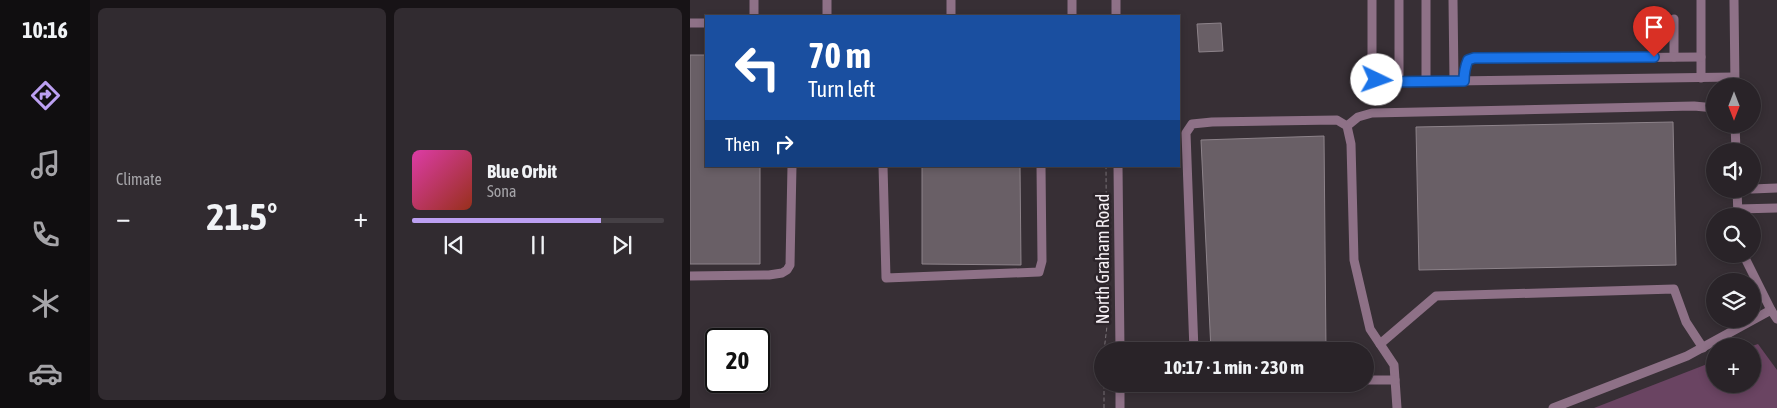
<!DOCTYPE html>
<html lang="en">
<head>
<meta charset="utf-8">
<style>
	:root { --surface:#292328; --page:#312b30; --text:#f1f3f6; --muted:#a5a4a8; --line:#454045; --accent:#bca0f2 }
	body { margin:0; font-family:"Asap Condensed",sans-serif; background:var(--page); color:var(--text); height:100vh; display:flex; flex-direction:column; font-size:19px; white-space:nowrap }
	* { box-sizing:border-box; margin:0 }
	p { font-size:16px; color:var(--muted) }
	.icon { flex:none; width:28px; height:28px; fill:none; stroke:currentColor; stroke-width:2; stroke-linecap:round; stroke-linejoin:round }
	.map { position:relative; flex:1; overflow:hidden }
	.side { display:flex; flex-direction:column; gap:8px; padding:8px; background:#171316; width:600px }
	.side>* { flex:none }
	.top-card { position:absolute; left:15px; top:15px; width:475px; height:152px; border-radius:0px; box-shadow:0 2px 8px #0003,0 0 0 1px var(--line); background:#1a4fa0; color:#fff; overflow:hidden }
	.needle { width:32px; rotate:180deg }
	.tools { position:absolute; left:1016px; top:78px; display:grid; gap:10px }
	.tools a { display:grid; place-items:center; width:55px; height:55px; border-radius:50%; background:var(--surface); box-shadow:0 2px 8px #0003,0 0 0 1px var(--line); font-size:25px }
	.speed { position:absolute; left:15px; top:328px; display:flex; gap:10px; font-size:25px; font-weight:700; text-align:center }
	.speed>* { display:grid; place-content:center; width:65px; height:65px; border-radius:50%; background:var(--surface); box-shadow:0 2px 8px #0003,0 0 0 1px var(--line); line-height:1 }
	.speed .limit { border:2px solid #111; border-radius:8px; background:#fff; color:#111 }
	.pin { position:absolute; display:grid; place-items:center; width:42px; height:42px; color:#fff; margin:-51px -21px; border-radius:50% 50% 50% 0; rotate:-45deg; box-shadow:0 0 5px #0007 }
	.pin .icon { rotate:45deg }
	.me { position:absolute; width:55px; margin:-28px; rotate:93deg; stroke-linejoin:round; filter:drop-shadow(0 0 4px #0008) }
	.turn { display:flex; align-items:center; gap:18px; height:105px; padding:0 20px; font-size:22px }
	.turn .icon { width:65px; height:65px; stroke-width:2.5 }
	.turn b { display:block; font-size:35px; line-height:42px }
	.then { display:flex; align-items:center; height:48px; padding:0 20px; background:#0003; gap:10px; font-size:19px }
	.big { font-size:38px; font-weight:700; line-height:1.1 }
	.side .widget { flex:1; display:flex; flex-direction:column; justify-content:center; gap:8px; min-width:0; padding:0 18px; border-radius:8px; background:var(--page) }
	.song { display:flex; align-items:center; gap:15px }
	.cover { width:60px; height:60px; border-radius:8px; background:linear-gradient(135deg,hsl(320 70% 55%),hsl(10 70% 35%)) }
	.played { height:5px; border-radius:2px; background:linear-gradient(90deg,var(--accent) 75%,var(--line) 75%) }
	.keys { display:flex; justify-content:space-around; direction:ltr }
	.heat { display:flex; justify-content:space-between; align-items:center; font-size:28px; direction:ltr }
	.side .tiles { flex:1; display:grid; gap:8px; grid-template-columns:repeat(2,1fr) }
	.trip { position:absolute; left:404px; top:342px; width:280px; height:50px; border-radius:25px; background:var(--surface); box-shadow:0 2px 8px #0003,0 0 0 1px var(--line); font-weight:700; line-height:50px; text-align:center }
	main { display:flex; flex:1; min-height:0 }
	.dock { display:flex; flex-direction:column; width:90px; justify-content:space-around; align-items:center; background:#100e10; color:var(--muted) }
	.dock .icon { width:35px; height:35px }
	.dock .on { color:var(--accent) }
	.dock b { font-size:22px; color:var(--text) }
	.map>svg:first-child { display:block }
	.green { fill:#6a4462 }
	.building { fill:#695f66; stroke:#8d838a }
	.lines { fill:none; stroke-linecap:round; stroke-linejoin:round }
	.path { stroke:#787176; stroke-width:1; stroke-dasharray:4 2.5; stroke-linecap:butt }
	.minor { stroke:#8e7187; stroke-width:9 }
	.route-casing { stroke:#114b97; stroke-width:12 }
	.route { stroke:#1a73e8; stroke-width:9 }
	.labels { text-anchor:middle; stroke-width:5; stroke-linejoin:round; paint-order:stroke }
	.street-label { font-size:18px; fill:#f8f2f7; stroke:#2d252b }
</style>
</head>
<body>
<main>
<nav class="dock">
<b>10:16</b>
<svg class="icon on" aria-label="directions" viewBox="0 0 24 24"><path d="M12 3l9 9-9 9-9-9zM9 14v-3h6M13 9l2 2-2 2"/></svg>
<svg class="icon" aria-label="music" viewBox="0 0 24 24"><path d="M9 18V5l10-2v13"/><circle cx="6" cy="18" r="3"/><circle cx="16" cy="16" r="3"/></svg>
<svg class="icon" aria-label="phone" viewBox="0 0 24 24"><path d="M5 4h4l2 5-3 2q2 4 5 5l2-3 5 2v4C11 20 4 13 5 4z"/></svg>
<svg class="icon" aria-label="climate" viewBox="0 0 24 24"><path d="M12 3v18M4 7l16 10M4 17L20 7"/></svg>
<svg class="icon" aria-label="car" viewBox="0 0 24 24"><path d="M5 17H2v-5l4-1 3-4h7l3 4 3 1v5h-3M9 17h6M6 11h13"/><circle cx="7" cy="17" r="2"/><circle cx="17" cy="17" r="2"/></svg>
</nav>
<section class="side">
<div class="tiles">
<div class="widget"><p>Climate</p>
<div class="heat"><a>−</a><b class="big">21.5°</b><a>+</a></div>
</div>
<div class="widget">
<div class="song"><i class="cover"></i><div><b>Blue Orbit</b><p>Sona</p></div></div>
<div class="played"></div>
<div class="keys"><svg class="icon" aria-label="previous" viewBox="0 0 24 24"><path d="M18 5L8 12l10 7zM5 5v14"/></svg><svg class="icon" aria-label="pause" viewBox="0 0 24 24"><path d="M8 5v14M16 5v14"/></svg><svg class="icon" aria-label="next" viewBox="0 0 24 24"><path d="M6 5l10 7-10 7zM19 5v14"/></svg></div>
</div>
</div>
</section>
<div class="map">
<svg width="1087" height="408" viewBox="0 0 1087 408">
	<rect width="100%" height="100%" fill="#372f35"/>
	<!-- green -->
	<path class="green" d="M1068,344L1087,370V408H904L1025,361V384H1062V346Z"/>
	<!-- building -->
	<g class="building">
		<path d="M531,23L533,51L509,52L507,24Z"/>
		<path d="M0,55H16V166H70V264H0Z"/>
		<path d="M983,122L986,265L729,270L726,127Z"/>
		<path d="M634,136L636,351H521L511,140Z"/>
		<path d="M232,166H330L331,265L232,264Z"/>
	</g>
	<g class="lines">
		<!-- path -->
		<g class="path">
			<path d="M414,351L417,326L416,166"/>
			<path d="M414,408V384"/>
		</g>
		<!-- minor -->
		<g class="minor">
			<path d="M64,0V16"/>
			<path d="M137,0V16"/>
			<path d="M261,0V16"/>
			<path d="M382,0V16"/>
			<path d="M682,0V72L687,80L691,82L1044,77"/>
			<path d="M709,0V81"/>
			<path d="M763,0L764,81"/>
			<path d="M1011,0V78"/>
			<path d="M1044,0L1045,86"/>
			<path d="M426,16V0"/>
			<path d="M0,23H16"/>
			<path d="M984,57V19"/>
			<path d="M736,81V0"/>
			<path d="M775,81C775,73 775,67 778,60L784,59L1011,57"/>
			<path d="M1045,124L1046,151"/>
			<path d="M657,126L668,117L682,113L1004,106L1025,108"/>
			<path d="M193,166L196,278L349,272L352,261L351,166"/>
			<path d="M428,166L430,351"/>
			<path d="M1047,189L1048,216"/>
			<path d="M1062,189L1087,188"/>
			<path d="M1048,209L1087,208"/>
			<path d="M1053,254L1081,310"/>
			<path d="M0,276L79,275L92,273L97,270L100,265L102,166"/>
			<path d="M690,344L746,296L984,289L996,322L1013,348"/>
			<path d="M504,351L496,133L502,124L522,122L647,120L657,126L661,144L664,260L680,329L704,365L707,408"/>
			<path d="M675,380H705"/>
			<path d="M430,384V408"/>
			<path d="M526,384H540"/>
			<path d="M863,408L997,356L1081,310L1087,319"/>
		</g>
	</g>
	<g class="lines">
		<defs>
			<path id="route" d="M687,80L692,82L774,81C774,73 775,67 778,60L784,58L964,57"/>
		</defs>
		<!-- route casing -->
		<use href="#route" class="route-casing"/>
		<!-- route -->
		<use href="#route" class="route"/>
	</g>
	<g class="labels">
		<!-- street labels -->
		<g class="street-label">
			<text transform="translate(413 259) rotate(-90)" y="6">North Graham Road</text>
		</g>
	</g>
</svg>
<div class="tools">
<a><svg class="needle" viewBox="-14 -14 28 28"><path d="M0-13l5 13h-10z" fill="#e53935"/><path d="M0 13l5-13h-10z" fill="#a5a4a8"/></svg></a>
<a><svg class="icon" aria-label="sound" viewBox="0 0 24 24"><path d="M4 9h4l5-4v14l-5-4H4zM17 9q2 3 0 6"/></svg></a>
<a><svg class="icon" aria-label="search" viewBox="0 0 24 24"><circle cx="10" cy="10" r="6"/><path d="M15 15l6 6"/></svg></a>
<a><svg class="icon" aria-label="layers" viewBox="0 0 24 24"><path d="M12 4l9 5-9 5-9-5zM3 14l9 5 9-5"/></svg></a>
<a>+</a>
</div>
<div class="speed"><div class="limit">20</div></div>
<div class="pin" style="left:964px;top:57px;background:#d93025"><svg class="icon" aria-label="arrive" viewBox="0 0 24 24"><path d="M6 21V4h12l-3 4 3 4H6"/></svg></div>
<svg class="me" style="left:687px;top:80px" viewBox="-20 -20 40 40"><circle r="19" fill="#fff"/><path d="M0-13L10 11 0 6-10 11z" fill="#1a73e8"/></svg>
<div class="trip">10:17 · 1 min · 230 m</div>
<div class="top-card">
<div class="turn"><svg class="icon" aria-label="left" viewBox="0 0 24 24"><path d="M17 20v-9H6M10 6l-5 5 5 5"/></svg><div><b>70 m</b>Turn left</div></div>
<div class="then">Then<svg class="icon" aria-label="right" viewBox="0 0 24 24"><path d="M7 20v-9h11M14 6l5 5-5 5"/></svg></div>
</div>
</div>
</main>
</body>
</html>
